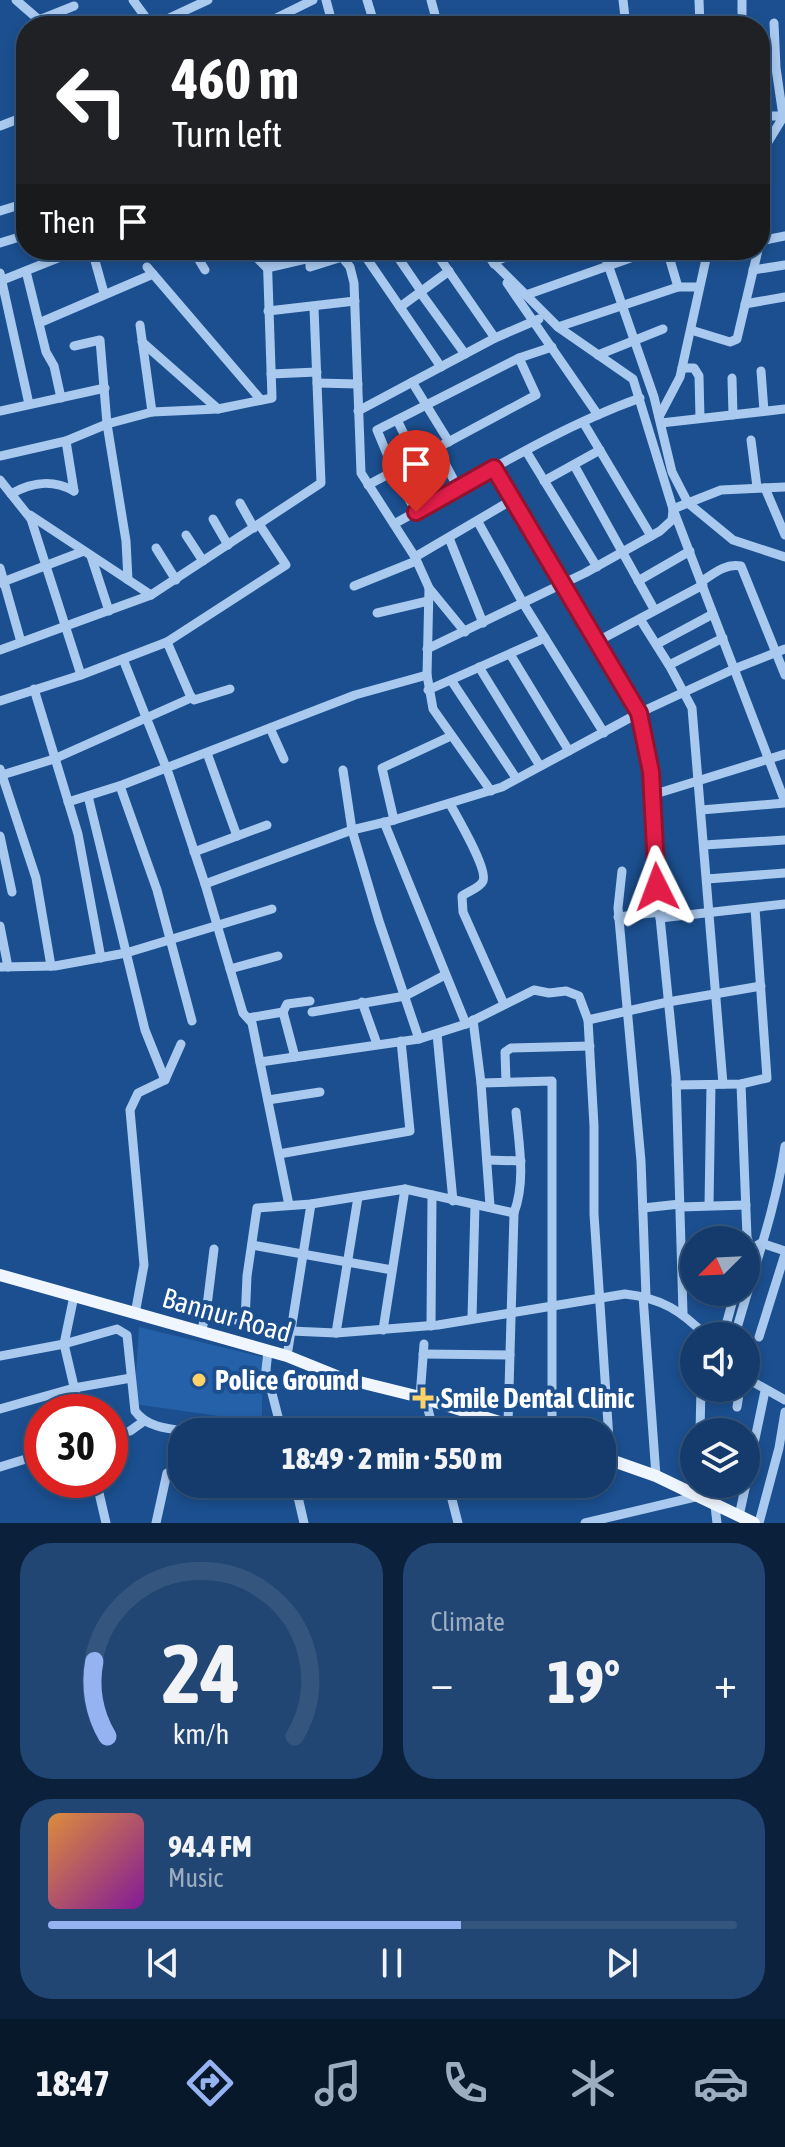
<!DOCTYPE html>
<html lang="en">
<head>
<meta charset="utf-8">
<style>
	:root { --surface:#143b6b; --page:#214673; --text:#f1f3f6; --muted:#9dadc1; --line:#33557e; --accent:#95b2f1 }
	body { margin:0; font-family:"Asap Condensed",sans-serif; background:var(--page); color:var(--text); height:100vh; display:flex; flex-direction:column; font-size:30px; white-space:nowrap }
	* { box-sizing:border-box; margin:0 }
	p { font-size:26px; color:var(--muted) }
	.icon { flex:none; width:44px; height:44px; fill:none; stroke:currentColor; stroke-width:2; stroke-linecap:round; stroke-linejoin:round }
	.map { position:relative; height:1523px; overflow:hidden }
	.panel { display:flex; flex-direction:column; gap:20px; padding:20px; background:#0b203b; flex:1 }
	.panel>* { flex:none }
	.top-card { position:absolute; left:16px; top:16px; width:754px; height:244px; border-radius:32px; box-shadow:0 4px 12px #0003,0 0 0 2px var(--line); background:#202124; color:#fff; overflow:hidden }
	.needle { width:52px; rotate:246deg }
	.buttons { position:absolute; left:680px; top:1226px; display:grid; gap:16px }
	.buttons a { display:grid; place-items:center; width:80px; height:80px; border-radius:50%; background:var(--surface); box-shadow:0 4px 12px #0003,0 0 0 2px var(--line); font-size:40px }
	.speed { position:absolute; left:24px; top:1394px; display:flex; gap:16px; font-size:40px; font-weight:700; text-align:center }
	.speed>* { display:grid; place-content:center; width:104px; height:104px; border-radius:50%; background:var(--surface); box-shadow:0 4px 12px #0003,0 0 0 2px var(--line); line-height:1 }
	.speed .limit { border:12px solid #d22; background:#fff; color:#111 }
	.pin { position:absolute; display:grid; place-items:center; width:68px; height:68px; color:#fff; margin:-82px -34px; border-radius:50% 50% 50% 0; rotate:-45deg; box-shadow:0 0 8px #0007 }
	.pin .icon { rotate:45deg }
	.me { position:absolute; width:88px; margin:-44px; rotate:357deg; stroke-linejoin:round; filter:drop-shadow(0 0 6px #0008) }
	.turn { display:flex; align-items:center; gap:28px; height:168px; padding:0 24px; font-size:36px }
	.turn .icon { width:104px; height:104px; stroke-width:2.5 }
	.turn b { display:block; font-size:56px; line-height:68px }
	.then { display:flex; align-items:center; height:76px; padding:0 24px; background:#0003; gap:16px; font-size:30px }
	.big { font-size:60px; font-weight:800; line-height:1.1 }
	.panel .widget { flex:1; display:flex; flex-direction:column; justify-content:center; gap:12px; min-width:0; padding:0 28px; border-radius:32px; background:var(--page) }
	.panel .dial { align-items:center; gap:0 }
	.dial svg { height:208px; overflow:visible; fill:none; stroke:var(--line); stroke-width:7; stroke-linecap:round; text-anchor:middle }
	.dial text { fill:var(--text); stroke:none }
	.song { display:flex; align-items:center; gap:24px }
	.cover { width:96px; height:96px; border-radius:12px; background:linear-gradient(135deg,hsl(30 70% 55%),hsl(290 70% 35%)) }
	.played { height:8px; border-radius:4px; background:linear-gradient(90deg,var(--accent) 60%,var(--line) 60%) }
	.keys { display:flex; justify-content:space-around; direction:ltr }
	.heat { display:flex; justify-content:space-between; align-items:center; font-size:44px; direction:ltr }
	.panel .tiles { flex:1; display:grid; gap:20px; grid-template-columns:1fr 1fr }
	.widget:last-child { grid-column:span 2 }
	.trip { position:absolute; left:168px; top:1418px; width:448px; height:80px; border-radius:32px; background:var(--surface); box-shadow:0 4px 12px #0003,0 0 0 2px var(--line); font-weight:800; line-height:80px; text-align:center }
	.menu { display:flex; height:128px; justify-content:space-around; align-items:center; background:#08182b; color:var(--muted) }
	.menu .icon { width:56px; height:56px }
	.menu .active { color:var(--accent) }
	.menu b { font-size:36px; color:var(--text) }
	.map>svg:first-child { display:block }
	.green { fill:#2461a8 }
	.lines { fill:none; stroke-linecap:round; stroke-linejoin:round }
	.minor { stroke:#a9c9ee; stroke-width:9 }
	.major { stroke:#f0f6ff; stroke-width:12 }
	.route-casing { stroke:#92132f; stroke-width:20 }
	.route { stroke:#e11d48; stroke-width:14 }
	.poi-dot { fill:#ffd166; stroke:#1b4f8f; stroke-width:3 }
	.labels { text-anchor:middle; stroke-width:8; stroke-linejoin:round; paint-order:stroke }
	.street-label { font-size:28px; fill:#fff; stroke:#1b4f8f }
	.poi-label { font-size:28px; font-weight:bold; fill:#fff; stroke:#1b4f8f; text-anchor:start }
</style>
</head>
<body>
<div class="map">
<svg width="785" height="1523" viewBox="0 0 785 1523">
	<rect width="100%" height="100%" fill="#1b4f8f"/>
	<!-- green -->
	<path class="green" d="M139,1327L262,1357V1422L134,1404Z"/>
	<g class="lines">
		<!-- minor -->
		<g class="minor">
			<path d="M16,0L46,26"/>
			<path d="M133,0L152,26L208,0"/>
			<path d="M326,0L333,26"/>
			<path d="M367,0L375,26"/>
			<path d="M431,0L438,26"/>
			<path d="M623,0L626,26"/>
			<path d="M699,0L700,26"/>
			<path d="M742,0V26"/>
			<path d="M39,20L74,6"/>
			<path d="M774,23L776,68L783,116"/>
			<path d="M260,26L313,0"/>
			<path d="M760,116H785"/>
			<path d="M0,126L26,116"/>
			<path d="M760,155L785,114"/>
			<path d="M0,211L26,203"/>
			<path d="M760,241L785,236"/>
			<path d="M0,243L26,235"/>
			<path d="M92,250L104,293"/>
			<path d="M193,250L205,270"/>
			<path d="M256,250L257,258L267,268L310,258"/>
			<path d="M310,250V267L342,257L352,250"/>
			<path d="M361,250L441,367"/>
			<path d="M393,250L421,291"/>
			<path d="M434,250L495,338"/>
			<path d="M484,250L493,262L558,327L633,379L673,509L785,802"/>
			<path d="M603,250L654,397L672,472L688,503L721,490L785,487"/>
			<path d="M667,250L678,287"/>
			<path d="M342,257L350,267L354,283L361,473L415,557L429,588L465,632"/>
			<path d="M494,264L493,262L524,250"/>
			<path d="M147,267L261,400"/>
			<path d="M753,270L785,265"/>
			<path d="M26,271L46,352L54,366L61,398"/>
			<path d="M0,273L29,404"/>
			<path d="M0,281L78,250"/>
			<path d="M507,283L598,415"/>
			<path d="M420,292L465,354"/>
			<path d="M526,295L653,250"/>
			<path d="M745,304L785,297"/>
			<path d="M400,307L449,271"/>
			<path d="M268,311L355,301"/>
			<path d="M39,323L153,274"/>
			<path d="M140,325L152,412"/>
			<path d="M558,327L678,287H699"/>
			<path d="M691,330L730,342L737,339L758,250"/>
			<path d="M142,342L218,409"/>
			<path d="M74,346L100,340L107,424L126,541L128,580"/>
			<path d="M598,355L663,329"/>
			<path d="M682,368H694L699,376L700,418"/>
			<path d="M761,371L764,411"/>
			<path d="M271,374L317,372"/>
			<path d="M732,378L733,415"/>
			<path d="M412,382L449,442"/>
			<path d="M317,383L358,384"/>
			<path d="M0,411L105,388"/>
			<path d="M358,411L495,338L539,319"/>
			<path d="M659,417L680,377L708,250"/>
			<path d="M397,420L437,500"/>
			<path d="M583,422L651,536"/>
			<path d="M661,423L785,409"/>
			<path d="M751,440L757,487"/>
			<path d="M66,441L74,491"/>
			<path d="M437,448L458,488"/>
			<path d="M526,451L597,567"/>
			<path d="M0,456L66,441L107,424L152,412L218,409L272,398L267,250"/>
			<path d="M574,465L654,609"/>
			<path d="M494,468L639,713L651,772L657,887L676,1077L683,1313"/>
			<path d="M0,480L31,519L81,675"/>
			<path d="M544,481L600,450"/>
			<path d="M368,485L536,395L519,358"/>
			<path d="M765,488L785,535"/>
			<path d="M11,494C32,482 52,479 74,491"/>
			<path d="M240,503L254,528"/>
			<path d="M673,509L688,503L733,540L785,557"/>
			<path d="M416,512L394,471L377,430L519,358L552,347"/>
			<path d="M30,515L151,595"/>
			<path d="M213,519L228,545"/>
			<path d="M478,522L523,603L604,733"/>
			<path d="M394,524C474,480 554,429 640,398"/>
			<path d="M186,535L203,561"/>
			<path d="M449,538L483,623"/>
			<path d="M156,548L176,580"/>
			<path d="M91,556L109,611"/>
			<path d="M415,557L512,500"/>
			<path d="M0,568L21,642"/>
			<path d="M638,581L690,551"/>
			<path d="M701,582C714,573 726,563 741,566L785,675"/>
			<path d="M0,583L84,551"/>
			<path d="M354,586L416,561"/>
			<path d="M429,588L427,675L433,709L491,791"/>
			<path d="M377,613L428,601"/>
			<path d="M640,619L669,665L692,708L723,1084"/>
			<path d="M598,641L703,585"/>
			<path d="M167,642L190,695L194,700L230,689"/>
			<path d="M657,644L713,614"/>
			<path d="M427,649L585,573L660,531L672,520L673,510"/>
			<path d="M0,650L151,595L321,483L314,308"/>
			<path d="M510,654L569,751"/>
			<path d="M123,659L169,775L205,884L243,1013L252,1023L289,1205"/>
			<path d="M669,665L723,638"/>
			<path d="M479,667L540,766"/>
			<path d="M451,680L516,778"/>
			<path d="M34,689L78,834L101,958"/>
			<path d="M428,690L545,638"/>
			<path d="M0,701L81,675L167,642L286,565L259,524"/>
			<path d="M270,728L284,759"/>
			<path d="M207,753L237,836"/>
			<path d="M0,769L36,878L51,966"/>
			<path d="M343,770L352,830L379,921L419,1039"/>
			<path d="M2,775L54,759L191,698"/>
			<path d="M120,786L157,890L192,1021"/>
			<path d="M652,795L785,754"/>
			<path d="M88,796L145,1030L165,1080"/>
			<path d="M68,802L122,785L355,695L427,675"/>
			<path d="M450,804C457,817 488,869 483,881C480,888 467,892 462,896L463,912L504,1004"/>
			<path d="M701,810L785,803"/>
			<path d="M394,820L382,768L451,736"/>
			<path d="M384,822L466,1024"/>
			<path d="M0,836L12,892"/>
			<path d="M704,845L785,840"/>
			<path d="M194,852L267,825"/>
			<path d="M622,871L618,908L641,1161L646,1296"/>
			<path d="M707,879L785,873"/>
			<path d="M205,884L352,830L394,820L502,787L639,713L734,669L785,649"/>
			<path d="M618,917L660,912"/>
			<path d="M660,918L785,904"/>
			<path d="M0,926L8,967"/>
			<path d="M0,967L55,966L126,953L272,909"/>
			<path d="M230,969L278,956"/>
			<path d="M362,1002L377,1044"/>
			<path d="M283,1012L295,1057"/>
			<path d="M312,1012L405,996L445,975"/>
			<path d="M248,1018L283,1012L287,1004L310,1001"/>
			<path d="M473,1020L481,1083L490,1206"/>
			<path d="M588,1020L668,1002L761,986"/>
			<path d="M437,1034L453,1201"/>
			<path d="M260,1062L419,1039L466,1024L534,990L549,993L566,991L579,996L588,1020L594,1126V1214L609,1439L604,1458"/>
			<path d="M506,1082L505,1052L511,1048L590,1046"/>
			<path d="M481,1083L552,1081V1422L549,1432"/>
			<path d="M741,1084L747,1237L754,1260"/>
			<path d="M676,1085L741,1084L767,1078L755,908"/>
			<path d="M268,1100L320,1092"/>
			<path d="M279,1154L410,1131L401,1041"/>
			<path d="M487,1160L521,1161"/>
			<path d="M709,1205L711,1085"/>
			<path d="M680,1207L746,1205"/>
			<path d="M643,1208L680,1204"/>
			<path d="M252,1245L392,1270"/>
			<path d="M746,1252L761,1243L785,1251"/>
			<path d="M74,1296L64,1344L80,1412"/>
			<path d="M643,1296L656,1476"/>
			<path d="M135,1314L144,1265L130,1110L138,1093L165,1080L181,1044"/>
			<path d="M206,1314L214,1249"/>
			<path d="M472,1318L475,1205"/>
			<path d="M245,1322L247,1276L257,1208L311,1204L405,1189L514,1213"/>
			<path d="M431,1326L432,1195"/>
			<path d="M383,1330L405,1189"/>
			<path d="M201,1332L206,1314L291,1331L336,1333L438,1325L625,1294C661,1298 682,1311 706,1336"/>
			<path d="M336,1333L358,1197"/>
			<path d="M719,1336L725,1329L735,1292"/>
			<path d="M732,1336L737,1328C754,1268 776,1208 785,1146"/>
			<path d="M759,1337L785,1254"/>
			<path d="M268,1350L266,1370L282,1432"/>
			<path d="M423,1354L510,1355"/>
			<path d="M0,1356L64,1344L117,1329L127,1335L135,1411C148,1429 172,1429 193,1432"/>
			<path d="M287,1356L311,1204"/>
			<path d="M746,1378L785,1400"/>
			<path d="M420,1397L424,1344"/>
			<path d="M425,1398L434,1432"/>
			<path d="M737,1407L740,1388"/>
			<path d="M0,1409L74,1388L131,1378"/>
			<path d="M508,1424L514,1213C526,1181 519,1145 516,1112"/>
			<path d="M700,1432L701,1388"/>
			<path d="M110,1436L130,1431L144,1421"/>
			<path d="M0,1467L42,1454"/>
			<path d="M96,1480L106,1523"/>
			<path d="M746,1482L765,1391"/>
			<path d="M295,1484L304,1523"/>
			<path d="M448,1484L458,1523"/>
			<path d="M715,1506L717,1523"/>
			<path d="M739,1516L746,1484"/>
			<path d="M156,1523L167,1473"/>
			<path d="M585,1523L695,1497"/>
			<path d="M759,1523L779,1448L785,1412"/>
		</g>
		<!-- major -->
		<g class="major">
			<path d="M0,1275L287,1356L339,1377L420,1397L531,1432"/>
			<path d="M602,1457L656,1476L754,1523"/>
		</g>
	</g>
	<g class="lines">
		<defs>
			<path id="route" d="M416,512L494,468L639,713L651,772L657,887"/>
		</defs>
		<!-- route casing -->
		<use href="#route" class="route-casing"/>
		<!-- route -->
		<use href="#route" class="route"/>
	</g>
	<!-- markers -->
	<g class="poi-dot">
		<circle cx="199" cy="1380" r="8"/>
		<path d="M419 1386h8v8h8v8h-8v8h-8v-8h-8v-8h8z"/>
	</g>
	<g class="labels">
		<!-- street labels -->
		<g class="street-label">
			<text transform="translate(227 1315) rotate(16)" y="10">Bannur Road</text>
		</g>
		<!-- poi labels -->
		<g class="poi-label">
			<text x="215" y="1390">Police Ground</text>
			<text x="441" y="1408">Smile Dental Clinic</text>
		</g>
	</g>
</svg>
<div class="buttons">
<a><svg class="needle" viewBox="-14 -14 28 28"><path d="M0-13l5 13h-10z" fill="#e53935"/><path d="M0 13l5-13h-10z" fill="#9dadc1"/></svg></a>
<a><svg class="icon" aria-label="sound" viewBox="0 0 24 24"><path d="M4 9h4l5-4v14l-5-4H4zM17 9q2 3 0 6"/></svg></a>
<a><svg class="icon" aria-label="layers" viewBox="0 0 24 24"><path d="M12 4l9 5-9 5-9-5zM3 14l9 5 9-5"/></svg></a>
</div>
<div class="speed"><div class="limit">30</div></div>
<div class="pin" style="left:416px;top:512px;background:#d93025"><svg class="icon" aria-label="arrive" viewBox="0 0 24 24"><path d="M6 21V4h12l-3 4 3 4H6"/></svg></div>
<svg class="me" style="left:657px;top:887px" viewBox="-20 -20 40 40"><path d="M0-17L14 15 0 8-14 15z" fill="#e11d48" stroke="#fff" stroke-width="4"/></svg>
<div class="trip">18:49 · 2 min · 550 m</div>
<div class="top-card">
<div class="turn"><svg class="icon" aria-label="left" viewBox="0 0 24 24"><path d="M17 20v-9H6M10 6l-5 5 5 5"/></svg><div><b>460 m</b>Turn left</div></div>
<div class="then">Then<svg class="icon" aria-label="arrive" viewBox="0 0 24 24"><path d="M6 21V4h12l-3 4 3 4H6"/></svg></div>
</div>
</div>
<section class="panel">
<div class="tiles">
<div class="widget dial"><svg viewBox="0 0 100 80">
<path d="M14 69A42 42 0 1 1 86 69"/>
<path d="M14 69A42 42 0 0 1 9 40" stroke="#95b2f1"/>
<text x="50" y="56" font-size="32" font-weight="700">24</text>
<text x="50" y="72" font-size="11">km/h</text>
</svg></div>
<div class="widget"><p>Climate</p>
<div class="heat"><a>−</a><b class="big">19°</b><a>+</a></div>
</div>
<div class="widget">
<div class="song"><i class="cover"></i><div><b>94.4 FM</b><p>Music</p></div></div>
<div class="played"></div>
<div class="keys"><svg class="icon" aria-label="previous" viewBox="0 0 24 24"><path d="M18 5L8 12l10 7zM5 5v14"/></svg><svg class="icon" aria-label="pause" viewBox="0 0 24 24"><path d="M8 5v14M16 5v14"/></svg><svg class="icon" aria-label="next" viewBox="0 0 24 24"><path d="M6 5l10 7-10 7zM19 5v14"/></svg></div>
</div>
</div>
</section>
<nav class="menu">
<b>18:47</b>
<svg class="icon active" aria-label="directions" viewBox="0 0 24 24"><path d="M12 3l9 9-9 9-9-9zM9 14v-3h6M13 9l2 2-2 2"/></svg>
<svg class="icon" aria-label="music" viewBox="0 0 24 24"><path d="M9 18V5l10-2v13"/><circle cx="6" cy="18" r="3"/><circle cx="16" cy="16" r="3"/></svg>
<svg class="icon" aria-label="phone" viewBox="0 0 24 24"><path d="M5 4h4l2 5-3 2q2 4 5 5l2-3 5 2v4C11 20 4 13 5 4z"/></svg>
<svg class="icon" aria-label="climate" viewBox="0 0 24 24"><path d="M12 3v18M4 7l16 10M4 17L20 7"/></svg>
<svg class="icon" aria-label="car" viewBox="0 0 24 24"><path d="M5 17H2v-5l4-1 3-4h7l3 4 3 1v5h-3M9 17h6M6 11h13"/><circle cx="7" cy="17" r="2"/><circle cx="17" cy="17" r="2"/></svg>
</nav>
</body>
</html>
